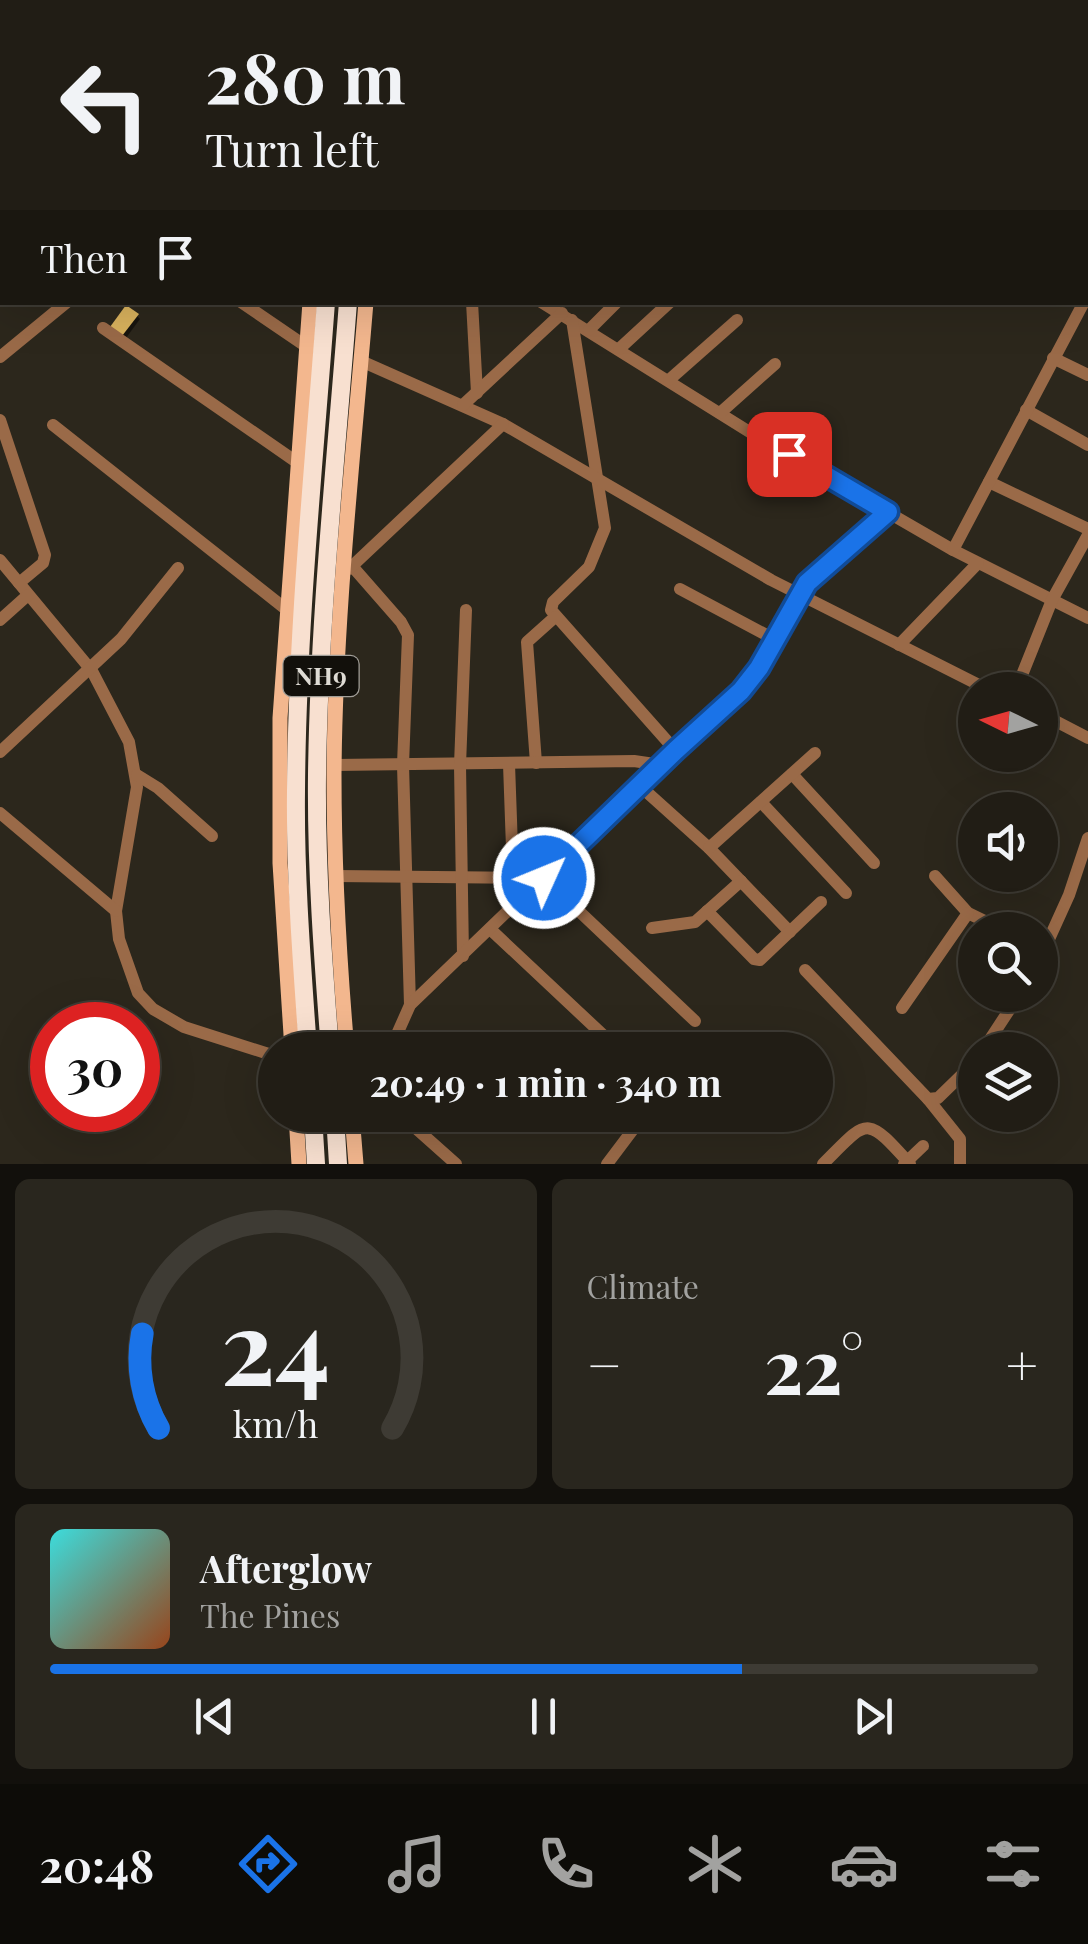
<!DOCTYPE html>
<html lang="en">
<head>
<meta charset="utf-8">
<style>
	:root { --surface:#211d15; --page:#29261e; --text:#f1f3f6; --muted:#a2a2a0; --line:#3e3b34; --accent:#1a73e8 }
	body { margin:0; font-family:"Playfair Display",serif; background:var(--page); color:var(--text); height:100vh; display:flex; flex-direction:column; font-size:38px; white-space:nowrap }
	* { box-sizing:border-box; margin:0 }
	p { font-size:32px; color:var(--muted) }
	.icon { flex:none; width:55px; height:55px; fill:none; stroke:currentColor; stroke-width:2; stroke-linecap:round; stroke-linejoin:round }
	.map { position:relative; height:1164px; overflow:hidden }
	.side { display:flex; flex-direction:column; gap:15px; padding:15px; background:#12100c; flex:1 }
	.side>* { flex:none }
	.guide { position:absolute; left:0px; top:0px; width:1090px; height:305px; box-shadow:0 10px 40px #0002,0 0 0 2px var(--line); background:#211d15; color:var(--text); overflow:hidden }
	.needle { width:65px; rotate:275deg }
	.tools { position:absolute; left:958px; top:672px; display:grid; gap:20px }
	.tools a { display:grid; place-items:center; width:100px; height:100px; border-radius:50%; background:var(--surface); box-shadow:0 10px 40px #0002,0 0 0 2px var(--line); font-size:50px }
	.speed { position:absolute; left:30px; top:1002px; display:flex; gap:20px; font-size:50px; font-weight:700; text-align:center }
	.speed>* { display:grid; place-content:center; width:130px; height:130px; border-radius:50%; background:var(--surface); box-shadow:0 10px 40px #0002,0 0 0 2px var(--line); line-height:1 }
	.speed .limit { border:15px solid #d22; background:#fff; color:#111 }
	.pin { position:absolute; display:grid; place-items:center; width:85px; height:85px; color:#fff; margin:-42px; border-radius:20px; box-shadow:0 5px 15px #0006 }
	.me { position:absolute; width:110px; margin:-55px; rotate:46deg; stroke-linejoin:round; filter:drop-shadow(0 0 8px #0008) }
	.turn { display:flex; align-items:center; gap:35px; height:210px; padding:0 40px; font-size:45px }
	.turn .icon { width:130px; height:130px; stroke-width:2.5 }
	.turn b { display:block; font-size:70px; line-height:85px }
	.then { display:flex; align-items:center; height:95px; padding:0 40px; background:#0003; gap:20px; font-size:38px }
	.big { font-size:75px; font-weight:700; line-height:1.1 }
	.side .widget { flex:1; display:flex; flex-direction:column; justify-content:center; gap:15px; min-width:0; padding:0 35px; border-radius:15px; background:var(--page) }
	.side .dial { align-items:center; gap:0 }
	.dial svg { height:260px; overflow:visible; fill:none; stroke:var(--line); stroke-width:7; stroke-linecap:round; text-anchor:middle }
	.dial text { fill:var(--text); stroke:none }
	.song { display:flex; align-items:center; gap:30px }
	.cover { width:120px; height:120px; border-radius:15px; background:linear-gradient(135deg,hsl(180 70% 55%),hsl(20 70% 35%)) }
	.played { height:10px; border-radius:5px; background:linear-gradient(90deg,var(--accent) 70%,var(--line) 70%) }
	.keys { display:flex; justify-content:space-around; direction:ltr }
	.heat { display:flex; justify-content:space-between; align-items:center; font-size:55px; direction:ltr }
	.side .tiles { flex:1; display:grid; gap:15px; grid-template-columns:1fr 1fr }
	.widget:last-child { grid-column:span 2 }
	.trip { position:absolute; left:258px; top:1032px; width:575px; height:100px; border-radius:50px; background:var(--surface); box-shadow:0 10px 40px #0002,0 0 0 2px var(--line); font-weight:700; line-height:100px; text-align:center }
	.tab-bar { display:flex; height:160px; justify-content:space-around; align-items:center; background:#0d0c08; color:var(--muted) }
	.tab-bar .icon { width:70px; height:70px }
	.tab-bar .selected { color:var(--accent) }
	.tab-bar b { font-size:45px; color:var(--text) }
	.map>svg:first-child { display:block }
	.shadow { fill:#0007 }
	.building { fill:#d9b25d }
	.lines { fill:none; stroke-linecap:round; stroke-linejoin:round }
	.minor { stroke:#9a6a48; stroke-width:12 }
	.major { stroke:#f3b78e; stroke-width:15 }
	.highway { stroke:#f8e0d0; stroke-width:18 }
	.route-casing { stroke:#114b97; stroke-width:25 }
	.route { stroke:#1a73e8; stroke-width:18 }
	.labels { text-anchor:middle; stroke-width:10; stroke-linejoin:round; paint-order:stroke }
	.shield { fill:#12100b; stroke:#a19e98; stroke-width:2.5 }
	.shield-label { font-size:25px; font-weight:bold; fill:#dedbd4 }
</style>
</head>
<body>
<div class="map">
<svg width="1088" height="1164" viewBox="0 0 1088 1164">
	<rect width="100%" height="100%" fill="#2c271c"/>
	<!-- shadow -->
	<path class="shadow" d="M137,316L140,319L126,338L116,330Z"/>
	<!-- building -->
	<path class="building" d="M126,305L139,314L122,336L110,327Z"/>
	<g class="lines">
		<!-- minor -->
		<g class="minor">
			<path d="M463,0L465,2"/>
			<path d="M936,0L939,2"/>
			<path d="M1000,0L1003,2"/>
			<path d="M641,2L644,0"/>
			<path d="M724,2L727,0"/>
			<path d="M797,2H805"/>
			<path d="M1088,84V85"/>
			<path d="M0,89L2,91"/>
			<path d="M0,225L2,221"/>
			<path d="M241,302L307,347"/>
			<path d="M472,302L477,393"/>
			<path d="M541,302L756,436L953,550L1088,618"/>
			<path d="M572,320L605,528L589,567L553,602L551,610L675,750"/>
			<path d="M103,328L298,463"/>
			<path d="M589,330L617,302"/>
			<path d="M619,349L670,302"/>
			<path d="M0,357L67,302"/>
			<path d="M1053,358L1088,375"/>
			<path d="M361,361L503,424L771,580L989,690"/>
			<path d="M669,380L737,320"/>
			<path d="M463,405L562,313"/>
			<path d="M1026,410L1088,445"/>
			<path d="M720,413L775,364"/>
			<path d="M0,420L45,555L43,563L19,583"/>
			<path d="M53,425L287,610"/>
			<path d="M989,482L1088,529"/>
			<path d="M953,550L1084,302"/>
			<path d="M0,560L92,671L129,742L137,787L116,911L119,939L138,993L153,1009L184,1027L275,1056"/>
			<path d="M352,566L401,622L408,635L403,765L410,1005"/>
			<path d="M349,569L503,424"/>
			<path d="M680,589L774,639"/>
			<path d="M0,620L28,595"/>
			<path d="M899,645L978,563"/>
			<path d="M1016,690L1052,600L1088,535"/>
			<path d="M1040,713L1088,738"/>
			<path d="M0,752L121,639L178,568"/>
			<path d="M536,763L527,642L555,617"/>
			<path d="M509,764L513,876"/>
			<path d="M335,765L634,761L661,765"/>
			<path d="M792,774L874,863"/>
			<path d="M137,775L158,788L212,836"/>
			<path d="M640,786L709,848L790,932"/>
			<path d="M761,802L846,893"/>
			<path d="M0,813L116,911"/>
			<path d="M709,848L815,753"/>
			<path d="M335,876L544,878L695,1021"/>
			<path d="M935,876L968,913L1003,930"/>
			<path d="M707,911L754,959L760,960L821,902"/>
			<path d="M652,928L695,922L741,881"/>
			<path d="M490,929L619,1050"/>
			<path d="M463,956L460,765L466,610"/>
			<path d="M1040,959L1069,895L1088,838"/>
			<path d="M805,970L928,1099L938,1098L975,1062"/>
			<path d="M902,1008L968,913"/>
			<path d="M390,1050L410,1005L675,750L741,691L759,668L807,583L888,512"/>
			<path d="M983,1050L1019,995"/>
			<path d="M928,1099L960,1139V1164"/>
			<path d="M401,1115L456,1164"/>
			<path d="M607,1164L644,1115"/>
			<path d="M823,1164C868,1119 865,1114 910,1164"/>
			<path d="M904,1164L923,1146"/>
		</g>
		<!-- major -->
		<g class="major">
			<path d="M333,2V0"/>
			<path d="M388,2V0"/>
			<path d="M292,1050L280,863V718L310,302"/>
			<path d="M347,1050C339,958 334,867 334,775C335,617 353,460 366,302"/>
			<path d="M296,1115L299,1164"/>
			<path d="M352,1115L356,1164"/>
		</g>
		<!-- highway -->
		<g class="highway">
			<path d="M349,2V0"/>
			<path d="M370,2L371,0"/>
			<path d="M308,1050C302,964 295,877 296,791C297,628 314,465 326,302"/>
			<path d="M330,1050C323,959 316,867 317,775C319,618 336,460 348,302"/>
			<path d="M313,1115L316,1164"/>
			<path d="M335,1115L338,1164"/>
		</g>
	</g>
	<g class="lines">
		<defs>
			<path id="route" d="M544,878L676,750L741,691L759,668L807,583L888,512L789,454"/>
		</defs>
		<!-- route casing -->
		<use href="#route" class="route-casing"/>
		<!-- route -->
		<use href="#route" class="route"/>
	</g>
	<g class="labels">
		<!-- shield labels -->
		<rect class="shield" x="283.5" y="656" width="75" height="40" rx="8"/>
		<g class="shield-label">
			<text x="321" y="685">NH9</text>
		</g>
	</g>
</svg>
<div class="tools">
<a><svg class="needle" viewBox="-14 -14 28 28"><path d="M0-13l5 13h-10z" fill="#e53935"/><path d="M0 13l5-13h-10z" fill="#a2a2a0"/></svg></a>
<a><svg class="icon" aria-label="sound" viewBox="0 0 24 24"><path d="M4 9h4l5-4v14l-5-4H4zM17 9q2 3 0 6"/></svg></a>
<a><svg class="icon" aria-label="search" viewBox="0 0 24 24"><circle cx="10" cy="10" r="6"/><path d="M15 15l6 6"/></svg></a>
<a><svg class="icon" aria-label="layers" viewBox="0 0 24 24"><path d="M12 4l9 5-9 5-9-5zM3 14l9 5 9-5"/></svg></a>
</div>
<div class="speed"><div class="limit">30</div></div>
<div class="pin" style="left:789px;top:454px;background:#d93025"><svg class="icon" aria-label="arrive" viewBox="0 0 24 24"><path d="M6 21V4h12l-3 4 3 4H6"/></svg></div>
<svg class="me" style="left:544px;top:878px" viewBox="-20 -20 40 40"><circle r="17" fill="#1a73e8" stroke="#fff" stroke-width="3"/><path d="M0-11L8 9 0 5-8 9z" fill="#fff"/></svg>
<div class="trip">20:49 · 1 min · 340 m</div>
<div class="guide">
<div class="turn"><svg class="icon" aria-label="left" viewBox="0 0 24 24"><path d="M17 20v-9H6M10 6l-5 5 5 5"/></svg><div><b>280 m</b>Turn left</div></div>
<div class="then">Then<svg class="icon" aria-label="arrive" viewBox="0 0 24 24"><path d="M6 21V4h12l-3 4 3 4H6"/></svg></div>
</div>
</div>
<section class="side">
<div class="tiles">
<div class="widget dial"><svg viewBox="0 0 100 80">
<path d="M14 69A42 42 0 1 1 86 69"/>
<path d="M14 69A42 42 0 0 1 9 40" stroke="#1a73e8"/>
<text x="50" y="56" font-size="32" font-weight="700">24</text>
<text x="50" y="72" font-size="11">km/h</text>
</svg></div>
<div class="widget"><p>Climate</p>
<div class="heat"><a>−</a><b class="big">22°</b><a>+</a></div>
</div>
<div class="widget">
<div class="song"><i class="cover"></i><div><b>Afterglow</b><p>The Pines</p></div></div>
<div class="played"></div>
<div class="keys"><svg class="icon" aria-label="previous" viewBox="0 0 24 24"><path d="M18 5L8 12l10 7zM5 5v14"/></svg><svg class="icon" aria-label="pause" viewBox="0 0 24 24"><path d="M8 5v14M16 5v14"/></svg><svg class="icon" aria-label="next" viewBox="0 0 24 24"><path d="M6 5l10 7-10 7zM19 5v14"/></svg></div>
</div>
</div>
</section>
<nav class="tab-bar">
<b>20:48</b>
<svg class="icon selected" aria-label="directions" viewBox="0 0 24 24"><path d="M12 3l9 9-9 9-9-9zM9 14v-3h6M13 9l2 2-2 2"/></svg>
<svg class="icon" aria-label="music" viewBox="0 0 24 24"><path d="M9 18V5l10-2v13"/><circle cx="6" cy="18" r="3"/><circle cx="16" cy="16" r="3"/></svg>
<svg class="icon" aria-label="phone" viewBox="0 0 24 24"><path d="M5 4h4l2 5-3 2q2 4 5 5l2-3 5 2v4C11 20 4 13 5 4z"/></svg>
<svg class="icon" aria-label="climate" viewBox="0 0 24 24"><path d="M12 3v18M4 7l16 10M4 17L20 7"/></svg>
<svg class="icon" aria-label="car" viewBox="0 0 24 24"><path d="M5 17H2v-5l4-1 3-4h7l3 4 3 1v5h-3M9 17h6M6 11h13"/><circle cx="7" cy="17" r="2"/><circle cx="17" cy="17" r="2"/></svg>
<svg class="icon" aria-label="filters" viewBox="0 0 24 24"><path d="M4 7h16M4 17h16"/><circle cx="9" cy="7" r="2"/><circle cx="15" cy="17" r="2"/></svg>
</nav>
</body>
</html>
